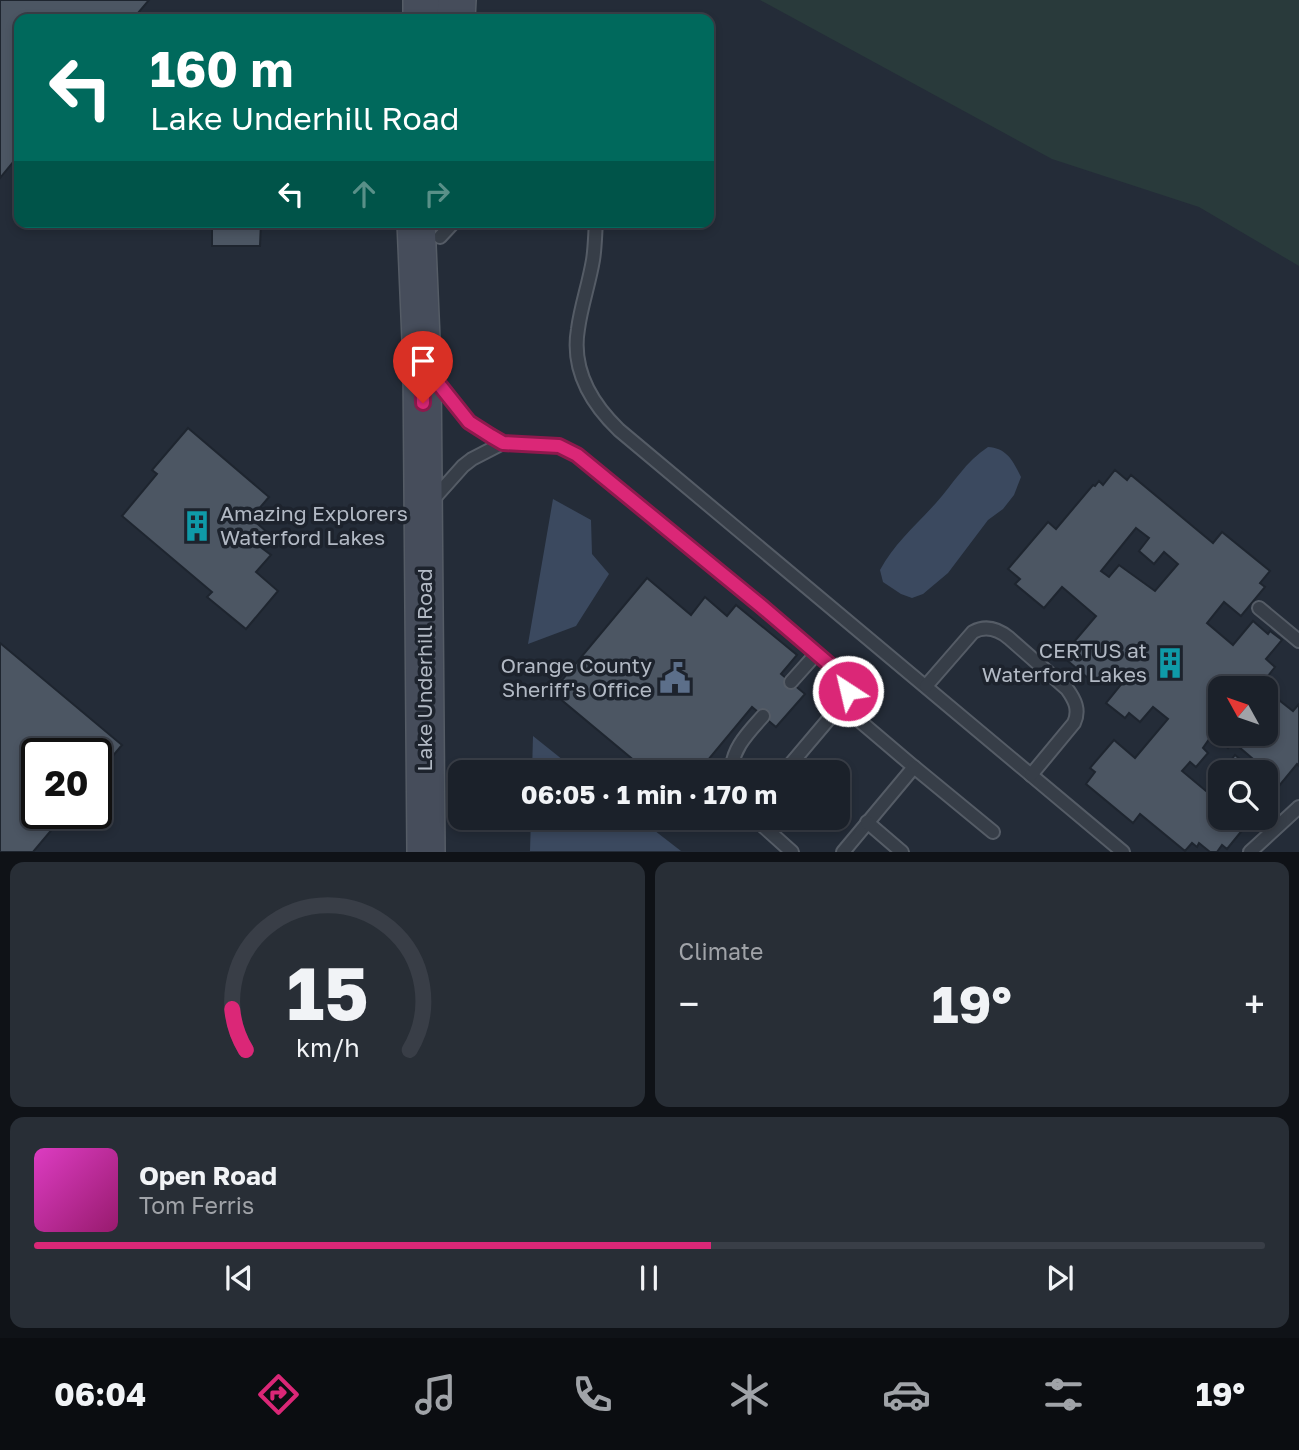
<!DOCTYPE html>
<html lang="en">
<head>
<meta charset="utf-8">
<style>
	:root { --surface:#1b212a; --page:#282e36; --text:#f1f3f6; --muted:#a0a3a8; --line:#393e47; --accent:#db2777 }
	body { margin:0; font-family:"Golos Text",sans-serif; background:var(--page); color:var(--text); height:100vh; display:flex; flex-direction:column; font-size:26px; white-space:nowrap }
	* { box-sizing:border-box; margin:0 }
	p { font-size:23px; color:var(--muted) }
	.icon { flex:none; width:38px; height:38px; fill:none; stroke:currentColor; stroke-width:2; stroke-linecap:round; stroke-linejoin:round }
	.map { position:relative; height:852px; overflow:hidden }
	.panel { display:flex; flex-direction:column; gap:10px; padding:10px; background:#0f1217; flex:1 }
	.panel>* { flex:none }
	.guide { position:absolute; left:14px; top:14px; width:700px; height:214px; border-radius:14px; box-shadow:0 4px 10px #0003,0 0 0 2px var(--line); background:#00695c; color:#fff; overflow:hidden }
	.needle { width:46px; rotate:310deg }
	.fabs { position:absolute; left:1208px; top:676px; display:grid; gap:14px }
	.fabs a { display:grid; place-items:center; width:70px; height:70px; border-radius:14px; background:var(--surface); box-shadow:0 4px 10px #0003,0 0 0 2px var(--line); font-size:35px }
	.speed { position:absolute; left:21px; top:738px; display:flex; gap:14px; font-size:35px; font-weight:700; text-align:center }
	.speed>* { display:grid; place-content:center; width:91px; height:91px; border-radius:50%; background:var(--surface); box-shadow:0 4px 10px #0003,0 0 0 2px var(--line); line-height:1 }
	.speed .limit { border:4px solid #111; border-radius:10px; background:#fff; color:#111 }
	.pin { position:absolute; display:grid; place-items:center; width:60px; height:60px; color:#fff; margin:-72px -30px; border-radius:50% 50% 50% 0; rotate:-45deg; box-shadow:0 0 7px #0007 }
	.pin .icon { rotate:45deg }
	.me { position:absolute; width:77px; margin:-38px; rotate:325deg; stroke-linejoin:round; filter:drop-shadow(0 0 5px #0008) }
	.turn { display:flex; align-items:center; gap:24px; height:147px; padding:0 21px; font-size:32px }
	.turn .icon { width:91px; height:91px; stroke-width:2.5 }
	.turn b { display:block; font-size:49px; line-height:60px }
	.lanes { display:flex; align-items:center; height:66px; padding:0 21px; background:#0003; justify-content:center; gap:35px; direction:ltr }
	.lanes .off { opacity:.35 }
	.big { font-size:52px; font-weight:700; line-height:1.1 }
	.panel .tile { flex:1; display:flex; flex-direction:column; justify-content:center; gap:10px; min-width:0; padding:0 24px; border-radius:14px; background:var(--page) }
	.panel .dial { align-items:center; gap:0 }
	.dial svg { height:182px; overflow:visible; fill:none; stroke:var(--line); stroke-width:7; stroke-linecap:round; text-anchor:middle }
	.dial text { fill:var(--text); stroke:none }
	.song { display:flex; align-items:center; gap:21px }
	.cover { width:84px; height:84px; border-radius:10px; background:linear-gradient(135deg,hsl(310 70% 55%),hsl(320 70% 35%)) }
	.played { height:7px; border-radius:4px; background:linear-gradient(90deg,var(--accent) 55%,var(--line) 55%) }
	.keys { display:flex; justify-content:space-around; direction:ltr }
	.heat { display:flex; justify-content:space-between; align-items:center; font-size:38px; direction:ltr }
	.panel .tiles { flex:1; display:grid; gap:10px; grid-template-columns:1fr 1fr }
	.tile:last-child { grid-column:span 2 }
	.trip { position:absolute; left:448px; top:760px; width:402px; height:70px; border-radius:14px; background:var(--surface); box-shadow:0 4px 10px #0003,0 0 0 2px var(--line); font-weight:700; line-height:70px; text-align:center }
	.menu { display:flex; height:112px; justify-content:space-around; align-items:center; background:#0b0d11; color:var(--muted) }
	.menu .icon { width:49px; height:49px }
	.menu .on { color:var(--accent) }
	.menu b { font-size:32px; color:var(--text) }
	.map>svg:first-child { display:block }
	.green { fill:#293a3b }
	.water { fill:#3b495f }
	.building { fill:#4c5663; stroke:#1e252f; stroke-width:2; fill-rule:evenodd }
	.lines { fill:none; stroke-linecap:round; stroke-linejoin:round }
	.lane-casing { stroke:#555c66; stroke-width:16 }
	.secondary-casing { stroke:#555c66; stroke-width:40 }
	.lane { stroke:#373e48; stroke-width:12 }
	.secondary { stroke:#464d5b; stroke-width:37 }
	.route-casing { stroke:#8e194d; stroke-width:18 }
	.route { stroke:#db2777; stroke-width:12 }
	.labels { text-anchor:middle; stroke-width:7; stroke-linejoin:round; paint-order:stroke }
	.poi-label { font-size:21px; fill:#b2b9c4; stroke:#1d232d; text-anchor:end }
	.street-label { font-size:21px; fill:#b2b9c4; stroke:#1d232d }
</style>
</head>
<body>
<div class="map">
<svg width="1299" height="852" viewBox="0 0 1299 852">
	<rect width="100%" height="100%" fill="#242c38"/>
	<!-- green -->
	<path class="green" d="M760,0H1299V266L1199,207L1052,159Z"/>
	<!-- water -->
	<g class="water">
		<path d="M988,447C1007,448 1013,461 1021,477L1014,495L1003,509L988,520L948,573L923,594L912,598L901,594L883,582L880,570C894,544 916,525 936,503C953,484 966,461 988,447Z"/>
		<path d="M553,499L591,520L592,554L609,574L576,626L528,644Z"/>
		<path d="M533,736L578,772H532Z"/>
		<path d="M531,817H637L681,851H530Z"/>
	</g>
	<!-- building -->
	<g class="building">
		<path d="M0,0H149L133,19H19V155L0,178Z"/>
		<path d="M212,222H273H261L260,246H212Z"/>
		<path d="M188,428L269,497L251,518L268,533L258,545L271,555L256,572L278,591L246,629L207,597L212,592L122,516L157,474L152,470Z"/>
		<path d="M1115,470L1127,480L1131,475L1213,543L1222,532L1270,571L1260,583L1265,587L1241,616L1224,602L1207,623L1233,645L1253,621L1268,634L1270,631L1282,640L1266,659L1275,667L1261,685L1264,688H1220V733H1265V689L1293,711L1299,704V766L1297,764L1265,803V772H1222L1235,755L1248,766L1253,759L1233,742L1228,748L1212,735L1203,748L1208,753L1196,767L1190,762L1182,771L1218,801L1220,799V817H1253L1227,849L1222,845L1217,852H1210L1199,843L1197,847L1192,843L1185,851L1140,814L1133,823L1086,784L1095,772L1090,768L1114,740L1135,758L1168,719L1153,707L1140,722L1129,713L1125,718L1106,703L1123,682L1108,669L1095,684L1062,656L1096,616L1062,587L1044,608L1015,584L1020,579L1008,569L1048,522L1056,529L1093,485L1095,486L1099,481L1103,485ZM1136,528L1149,538L1139,551L1154,564L1164,552L1178,564L1155,591L1119,565L1109,577L1101,571Z"/>
		<path d="M647,578L691,615L705,597L727,616L736,605L797,655L781,674L805,694L776,727L752,707L698,772H648L552,692Z"/>
		<path d="M0,643L122,745L96,776V754H37V814H65L33,852H0Z"/>
	</g>
	<g class="lines">
		<defs>
			<g id="lane">
				<path d="M596,222C595,235 595,248 593,260C589,284 581,306 578,329C571,370 591,403 619,430L1123,852"/>
				<path d="M440,237L454,222"/>
				<path d="M503,443L559,446L577,455L780,622L836,670L842,677L847,688L844,701L784,772"/>
				<path d="M430,503L463,466L472,459L503,443L469,422L430,373"/>
				<path d="M1259,608L1299,641"/>
				<path d="M791,682L816,654"/>
				<path d="M926,686L973,632C986,625 998,629 1009,638L1067,689C1075,700 1080,710 1074,723L1031,775"/>
				<path d="M841,705L914,767L843,852"/>
				<path d="M914,767L993,832"/>
				<path d="M732,772C731,749 749,732 763,716"/>
				<path d="M753,817L792,852"/>
				<path d="M867,822L902,852"/>
				<path d="M1250,852L1299,807"/>
			</g>
			<g id="secondary">
				<path d="M422,19V0"/>
				<path d="M456,19L457,0"/>
				<path d="M416,222L422,363L426,852"/>
			</g>
		</defs>
		<!-- lane casing -->
		<use href="#lane" class="lane-casing"/>
		<!-- secondary casing -->
		<use href="#secondary" class="secondary-casing"/>
		<!-- lane -->
		<use href="#lane" class="lane"/>
		<!-- secondary -->
		<use href="#secondary" class="secondary"/>
	</g>
	<g class="lines">
		<defs>
			<path id="route" d="M423,403L422,363L469,422L491,436L503,443L559,446L577,455L760,605L836,670L845,681L848,691"/>
		</defs>
		<!-- route casing -->
		<use href="#route" class="route-casing"/>
		<!-- route -->
		<use href="#route" class="route"/>
	</g>
	<!-- icons -->
	<defs>
		<symbol id="building-bare" viewBox="-9 -9 18 18"><path d="M-4-6H4V6H1V3H-1V6H-4ZM-2.5-4.3h1.7v1.8h-1.7ZM.8-4.3h1.7v1.8H.8ZM-2.5-1h1.7V.8h-1.7ZM.8-1h1.7V.8H.8Z" fill="#0f9aa8" stroke="#1d232d" stroke-width="2.5" paint-order="stroke"/></symbol>
		<symbol id="civic-bare" viewBox="-9 -9 18 18"><path d="M-.6-6.5H3V-4.5H.6V-3L4-1V1h2V6H-6V1h2V-1L-.6-3ZM-1.2 2.5V6h2.4V2.5Z" fill="#5c6f8a" stroke="#1d232d" stroke-width="2.5" paint-order="stroke"/></symbol>
	</defs>
	<g fill-rule="evenodd">
		<use href="#building-bare" x="175" y="504" width="44" height="44"/>
		<use href="#building-bare" x="1148" y="641" width="44" height="44"/>
		<use href="#civic-bare" x="653" y="656" width="44" height="44"/>
	</g>
	<g class="labels">
		<!-- poi labels -->
		<g class="poi-label">
			<text x="220" y="521" text-anchor="start">Amazing Explorers<tspan x="220" dy="24">Waterford Lakes</tspan></text>
			<text x="1147" y="658">CERTUS at<tspan x="1147" dy="24">Waterford Lakes</tspan></text>
			<text x="652" y="673">Orange County<tspan x="652" dy="24">Sheriff's Office</tspan></text>
		</g>
		<!-- street labels -->
		<g class="street-label">
			<text transform="translate(425 670) rotate(-90)" y="7">Lake Underhill Road</text>
		</g>
	</g>
</svg>
<div class="fabs">
<a><svg class="needle" viewBox="-14 -14 28 28"><path d="M0-13l5 13h-10z" fill="#e53935"/><path d="M0 13l5-13h-10z" fill="#a0a3a8"/></svg></a>
<a><svg class="icon" aria-label="search" viewBox="0 0 24 24"><circle cx="10" cy="10" r="6"/><path d="M15 15l6 6"/></svg></a>
</div>
<div class="speed"><div class="limit">20</div></div>
<div class="pin" style="left:423px;top:403px;background:#d93025"><svg class="icon" aria-label="arrive" viewBox="0 0 24 24"><path d="M6 21V4h12l-3 4 3 4H6"/></svg></div>
<svg class="me" style="left:848px;top:691px" viewBox="-20 -20 40 40"><circle r="17" fill="#db2777" stroke="#fff" stroke-width="3"/><path d="M0-11L8 9 0 5-8 9z" fill="#fff"/></svg>
<div class="trip">06:05 · 1 min · 170 m</div>
<div class="guide">
<div class="turn"><svg class="icon" aria-label="left" viewBox="0 0 24 24"><path d="M17 20v-9H6M10 6l-5 5 5 5"/></svg><div><b>160 m</b>Lake Underhill Road</div></div>
<div class="lanes"><svg class="icon" aria-label="left" viewBox="0 0 24 24"><path d="M17 20v-9H6M10 6l-5 5 5 5"/></svg><svg class="icon off" aria-label="ahead" viewBox="0 0 24 24"><path d="M12 20V5M6 11l6-6 6 6"/></svg><svg class="icon off" aria-label="right" viewBox="0 0 24 24"><path d="M7 20v-9h11M14 6l5 5-5 5"/></svg></div>
</div>
</div>
<section class="panel">
<div class="tiles">
<div class="tile dial"><svg viewBox="0 0 100 80">
<path d="M14 69A42 42 0 1 1 86 69"/>
<path d="M14 69A42 42 0 0 1 8 51" stroke="#db2777"/>
<text x="50" y="56" font-size="32" font-weight="700">15</text>
<text x="50" y="72" font-size="11">km/h</text>
</svg></div>
<div class="tile"><p>Climate</p>
<div class="heat"><a>−</a><b class="big">19°</b><a>+</a></div>
</div>
<div class="tile">
<div class="song"><i class="cover"></i><div><b>Open Road</b><p>Tom Ferris</p></div></div>
<div class="played"></div>
<div class="keys"><svg class="icon" aria-label="previous" viewBox="0 0 24 24"><path d="M18 5L8 12l10 7zM5 5v14"/></svg><svg class="icon" aria-label="pause" viewBox="0 0 24 24"><path d="M8 5v14M16 5v14"/></svg><svg class="icon" aria-label="next" viewBox="0 0 24 24"><path d="M6 5l10 7-10 7zM19 5v14"/></svg></div>
</div>
</div>
</section>
<nav class="menu">
<b>06:04</b>
<svg class="icon on" aria-label="directions" viewBox="0 0 24 24"><path d="M12 3l9 9-9 9-9-9zM9 14v-3h6M13 9l2 2-2 2"/></svg>
<svg class="icon" aria-label="music" viewBox="0 0 24 24"><path d="M9 18V5l10-2v13"/><circle cx="6" cy="18" r="3"/><circle cx="16" cy="16" r="3"/></svg>
<svg class="icon" aria-label="phone" viewBox="0 0 24 24"><path d="M5 4h4l2 5-3 2q2 4 5 5l2-3 5 2v4C11 20 4 13 5 4z"/></svg>
<svg class="icon" aria-label="climate" viewBox="0 0 24 24"><path d="M12 3v18M4 7l16 10M4 17L20 7"/></svg>
<svg class="icon" aria-label="car" viewBox="0 0 24 24"><path d="M5 17H2v-5l4-1 3-4h7l3 4 3 1v5h-3M9 17h6M6 11h13"/><circle cx="7" cy="17" r="2"/><circle cx="17" cy="17" r="2"/></svg>
<svg class="icon" aria-label="filters" viewBox="0 0 24 24"><path d="M4 7h16M4 17h16"/><circle cx="9" cy="7" r="2"/><circle cx="15" cy="17" r="2"/></svg>
<b>19°</b>
</nav>
</body>
</html>
